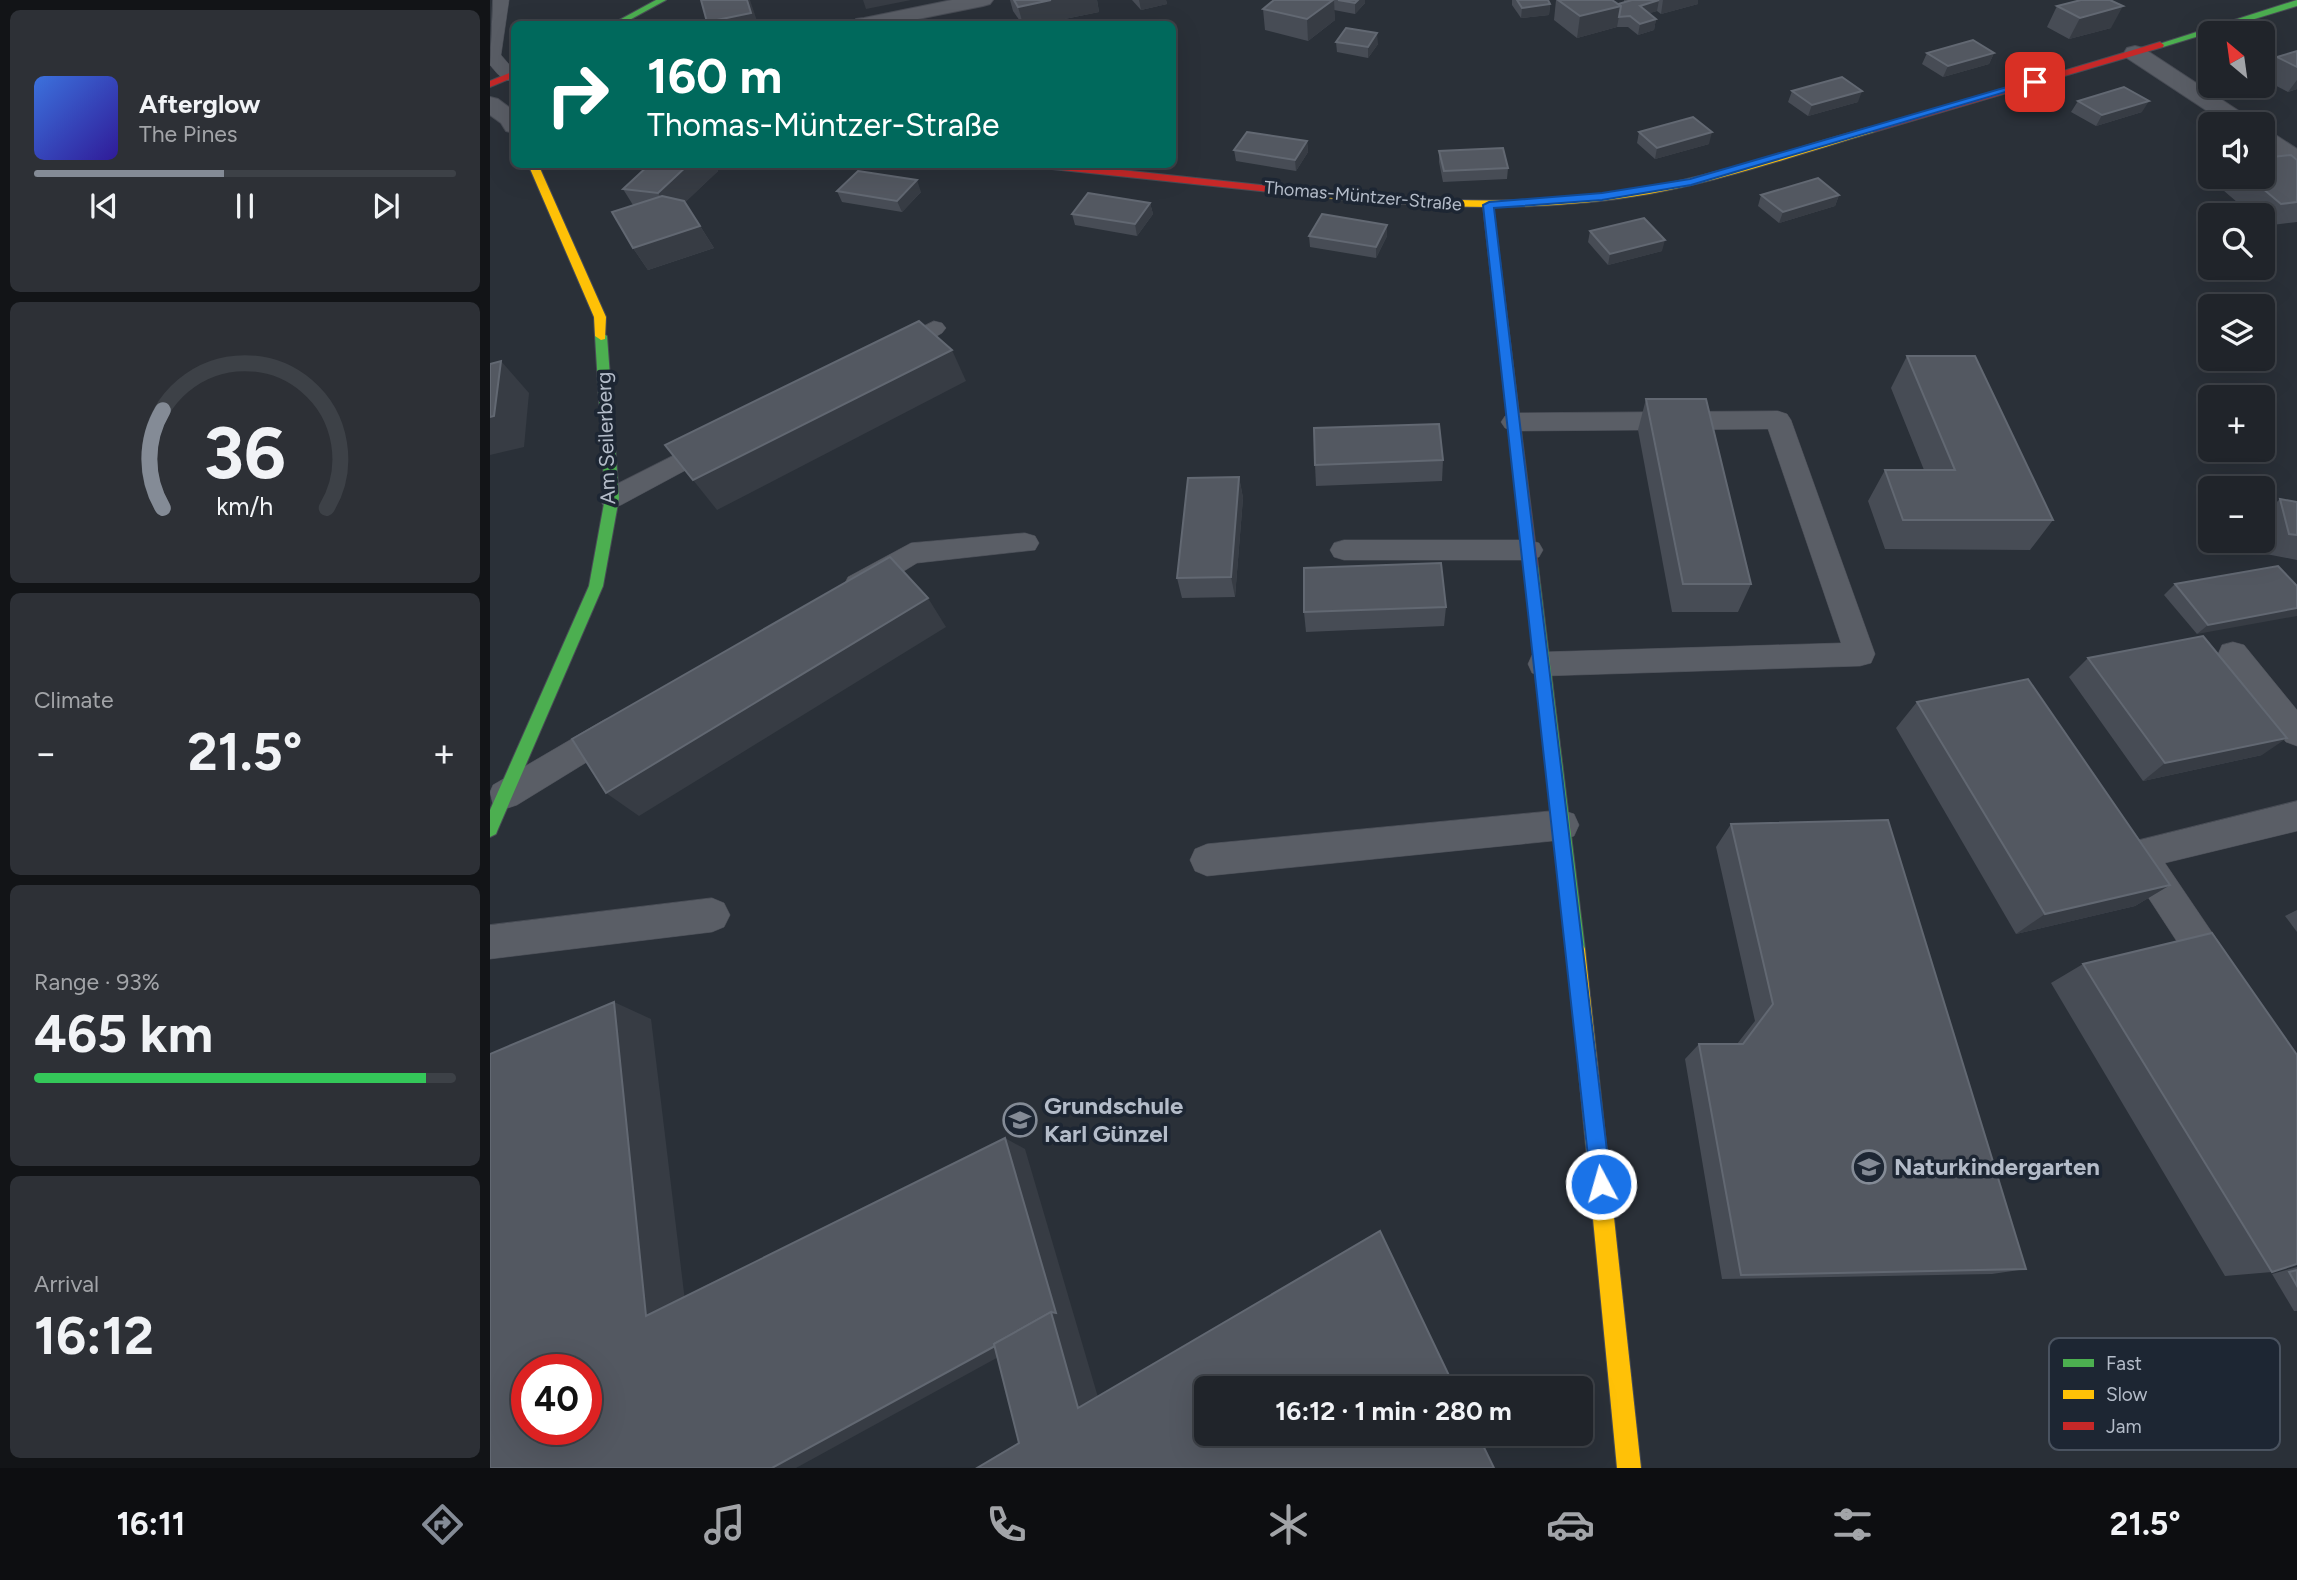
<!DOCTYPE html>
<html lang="en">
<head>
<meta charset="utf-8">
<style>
	:root { --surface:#20242a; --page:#2d3036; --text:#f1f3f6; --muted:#a2a4a8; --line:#3d4147; --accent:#848b96 }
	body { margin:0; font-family:Figtree,sans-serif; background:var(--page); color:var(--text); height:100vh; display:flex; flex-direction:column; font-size:26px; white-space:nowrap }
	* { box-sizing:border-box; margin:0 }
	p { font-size:23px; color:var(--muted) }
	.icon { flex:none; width:38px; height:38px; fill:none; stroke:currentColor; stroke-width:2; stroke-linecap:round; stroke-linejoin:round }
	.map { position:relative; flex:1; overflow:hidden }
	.details { display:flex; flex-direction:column; gap:10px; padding:10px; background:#121417; width:490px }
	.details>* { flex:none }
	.top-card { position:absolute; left:21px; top:21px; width:665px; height:147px; border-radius:10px; box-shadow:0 7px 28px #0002,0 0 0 2px var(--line); background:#00695c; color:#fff; overflow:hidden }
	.needle { width:46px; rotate:331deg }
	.fabs { position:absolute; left:1708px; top:21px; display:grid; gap:14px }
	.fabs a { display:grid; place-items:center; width:77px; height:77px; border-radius:10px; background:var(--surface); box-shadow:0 7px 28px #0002,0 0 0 2px var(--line); font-size:35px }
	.speed { position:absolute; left:21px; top:1354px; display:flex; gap:14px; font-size:35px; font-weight:700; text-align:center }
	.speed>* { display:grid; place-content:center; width:91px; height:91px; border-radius:50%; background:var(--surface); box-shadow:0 7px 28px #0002,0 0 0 2px var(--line); line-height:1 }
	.speed .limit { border:10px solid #d22; background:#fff; color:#111 }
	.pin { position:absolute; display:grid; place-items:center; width:60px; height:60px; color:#fff; margin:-30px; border-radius:14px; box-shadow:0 4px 10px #0006 }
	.me { position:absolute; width:77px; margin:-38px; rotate:354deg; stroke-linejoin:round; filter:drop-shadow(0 0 5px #0008) }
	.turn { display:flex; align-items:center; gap:24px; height:147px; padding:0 21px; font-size:32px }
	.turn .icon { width:91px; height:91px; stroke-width:2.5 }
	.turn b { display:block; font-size:49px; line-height:60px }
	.big { font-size:52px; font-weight:700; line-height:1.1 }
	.details .tile { flex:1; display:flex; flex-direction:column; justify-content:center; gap:10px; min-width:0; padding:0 24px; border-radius:10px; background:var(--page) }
	.details .dial { align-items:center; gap:0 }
	.dial svg { height:182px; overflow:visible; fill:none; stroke:var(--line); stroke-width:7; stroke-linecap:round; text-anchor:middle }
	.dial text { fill:var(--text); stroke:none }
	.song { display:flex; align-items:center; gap:21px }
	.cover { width:84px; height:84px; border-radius:10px; background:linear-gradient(135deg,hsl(220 70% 55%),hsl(250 70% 35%)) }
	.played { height:7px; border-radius:4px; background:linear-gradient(90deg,var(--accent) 45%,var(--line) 45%) }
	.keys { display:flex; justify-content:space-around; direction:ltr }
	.heat { display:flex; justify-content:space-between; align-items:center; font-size:38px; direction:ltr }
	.charge { height:10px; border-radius:5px; background:linear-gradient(90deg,#34c759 93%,var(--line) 0) }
	.trip { position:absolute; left:704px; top:1376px; width:399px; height:70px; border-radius:10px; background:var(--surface); box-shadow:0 7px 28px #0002,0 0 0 2px var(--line); font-weight:700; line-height:70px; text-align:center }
	.tabs { display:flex; height:112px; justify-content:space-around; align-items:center; background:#0d0e11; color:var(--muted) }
	.tabs .icon { width:49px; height:49px }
	.tabs .selected { color:var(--accent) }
	.tabs b { font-size:32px; color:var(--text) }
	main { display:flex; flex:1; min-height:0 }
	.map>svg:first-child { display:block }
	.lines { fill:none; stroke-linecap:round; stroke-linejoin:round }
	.lane-casing { stroke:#484c55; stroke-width:1 }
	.street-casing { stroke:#484c55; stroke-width:2 }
	.fast-casing { stroke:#484c55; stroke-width:2 }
	.slow-casing { stroke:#484c55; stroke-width:2 }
	.jam-casing { stroke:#484c55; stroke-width:2 }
	.lane { fill:#5a5e66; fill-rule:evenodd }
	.street { fill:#5a5e66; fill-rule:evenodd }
	.fast { fill:#4caf50; fill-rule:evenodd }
	.slow { fill:#ffc107; fill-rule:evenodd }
	.jam { fill:#c62828; fill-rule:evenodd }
	.wall { fill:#474c55 }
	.shaded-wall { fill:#373c44 }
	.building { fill:#535861; stroke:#626872; stroke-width:2; fill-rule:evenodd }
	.route { fill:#1a73e8; stroke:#114b97; stroke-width:2 }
	.labels { text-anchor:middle; stroke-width:7; stroke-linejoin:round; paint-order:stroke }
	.far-street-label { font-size:18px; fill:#b4bcc9; stroke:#1d2633 }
	.street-label { font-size:21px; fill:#b4bcc9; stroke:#1d2633 }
	.near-poi-label { font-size:24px; font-weight:bold; fill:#b4bcc9; stroke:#1d2633; text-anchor:start }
	.key { fill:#1d2633; stroke:#4a5360; stroke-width:2 }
	.key-label { font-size:19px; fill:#b4bcc9 }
</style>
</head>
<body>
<main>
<section class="details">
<div class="tile">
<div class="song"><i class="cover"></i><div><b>Afterglow</b><p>The Pines</p></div></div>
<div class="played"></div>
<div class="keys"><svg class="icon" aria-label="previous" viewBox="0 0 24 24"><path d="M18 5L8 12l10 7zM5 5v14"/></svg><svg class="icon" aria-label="pause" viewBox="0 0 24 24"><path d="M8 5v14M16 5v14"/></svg><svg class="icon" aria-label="next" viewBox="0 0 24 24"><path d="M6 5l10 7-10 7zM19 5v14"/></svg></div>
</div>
<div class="tile dial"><svg viewBox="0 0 100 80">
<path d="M14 69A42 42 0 1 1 86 69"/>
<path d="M14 69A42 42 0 0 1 14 26" stroke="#848b96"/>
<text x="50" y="56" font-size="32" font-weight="700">36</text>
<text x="50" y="72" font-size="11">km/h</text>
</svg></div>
<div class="tile"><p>Climate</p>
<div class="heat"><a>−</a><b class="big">21.5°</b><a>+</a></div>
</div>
<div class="tile"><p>Range · 93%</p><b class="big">465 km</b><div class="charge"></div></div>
<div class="tile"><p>Arrival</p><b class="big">16:12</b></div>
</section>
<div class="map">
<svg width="1807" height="1468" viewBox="0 0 1807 1468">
	<rect width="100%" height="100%" fill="#2a3038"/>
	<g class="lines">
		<defs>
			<g id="lane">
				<path d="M3,0H19L11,55L24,70V80C13,83 7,73 0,65Z"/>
				<path d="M444,321L452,323L456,328L452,333C435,343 413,362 394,356L390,351L394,346Z"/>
				<path d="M1288,411L1297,414L1301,420L1385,654L1381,663L1370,666L1053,676L1042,673L1038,664L1042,655L1053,652L1351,643L1278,429L1024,431L1015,428L1011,422L1015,416L1024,413Z"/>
				<path d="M226,434L235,437L239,443L235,449L131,505L122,508L113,505L109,498L113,491Z"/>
				<path d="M535,533L545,536L549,543L545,550L427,563L378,593L368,596L358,593L354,585L358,577L421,543Z"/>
				<path d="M854,540H1039L1049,543L1053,550L1049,557L1039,560H854L844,557L840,550L844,543Z"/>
				<path d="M1743,642L1754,645L1807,710V746L1796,742L1732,663L1728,654L1732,645Z"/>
				<path d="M125,716L136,720L141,729L136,738L27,805L15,809L3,805L0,792L3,785L114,720Z"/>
				<path d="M1807,801V831L1675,863L1740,959L1745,971L1740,983L1727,989L1714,983L1637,865L1632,854L1637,843Z"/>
				<path d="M1072,810L1084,814L1089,825L1084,836L1072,840L717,876L705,871L700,860L705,849L717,844Z"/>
				<path d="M222,898L234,903L240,915L234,927L222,932L0,959V925Z"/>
			</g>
			<g id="street">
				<path d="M462,0H503L500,4L493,6L403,24H363L366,19L374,18Z"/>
				<path d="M1645,46L1653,48L1761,119L1765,124H1737L1637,58L1634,53L1637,48Z"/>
				<path d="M0,97L8,99L24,111V133L16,131L11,123L0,115Z"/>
				<path d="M1773,130L1781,132L1807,149V167L1798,165L1773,148Z"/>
			</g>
			<g id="fast">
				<path d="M166,0H176L132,24H122Z"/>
				<path d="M1807,0V6L1673,47L1666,45Z"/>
				<path d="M111,332L117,336L129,498L113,586L8,829L6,834L0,837V810L99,586L115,498L105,336Z"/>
				<path d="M1041,561L1048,566L1095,949L1092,955L1086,958L1080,955L1077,949L1034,566Z"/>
			</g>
			<g id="slow">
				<path d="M1381,127L1386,130L1384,132C1310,154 1236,180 1159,194C1053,213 943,208 836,198L831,195L836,192C943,201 1054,207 1160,187C1235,173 1307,147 1381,127Z"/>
				<path d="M38,164H48L116,317L115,339L111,340L105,336L104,317Z"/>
				<path d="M1086,940L1092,943L1095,949L1151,1468H1127L1077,949L1080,943Z"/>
			</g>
			<g id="jam">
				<path d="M1670,42L1674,45L1673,47L1384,132L1376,130Z"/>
				<path d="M24,71V77L0,87V81Z"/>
				<path d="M538,164H576L836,192L841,195L836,198L543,167Z"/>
				<path d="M998,202L1003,205L1048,566L1041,571L1034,566L993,205Z"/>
			</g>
		</defs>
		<!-- lane casing -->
		<use href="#lane" class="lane-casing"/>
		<!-- street casing -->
		<use href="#street" class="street-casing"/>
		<!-- fast casing -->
		<use href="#fast" class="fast-casing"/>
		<!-- slow casing -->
		<use href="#slow" class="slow-casing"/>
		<!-- jam casing -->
		<use href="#jam" class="jam-casing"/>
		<!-- lane -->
		<use href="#lane" class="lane"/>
		<!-- street -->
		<use href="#street" class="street"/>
		<!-- fast -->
		<use href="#fast" class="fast"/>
		<!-- slow -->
		<use href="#slow" class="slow"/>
		<!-- jam -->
		<use href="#jam" class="jam"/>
	</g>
	<!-- wall -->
	<g class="wall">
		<path d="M520,0H607L609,12L550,24H532L523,11Z"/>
		<path d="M642,0H676L677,4L651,10Z"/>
		<path d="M784,0H875V3L865,14L844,10L845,20L818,41L775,30L773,9Z"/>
		<path d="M1022,0H1058L1060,4L1059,15L1031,18L1022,5Z"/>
		<path d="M1066,0H1122L1128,4L1134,3V0H1208V4L1171,14L1167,11L1159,13L1166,19L1164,30L1148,35L1138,27H1127L1087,38L1064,20Z"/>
		<path d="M1567,6L1621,28L1579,39L1557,27Z"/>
		<path d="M846,42L888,44L878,58L847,52Z"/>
		<path d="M1807,51V89L1798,92L1773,79L1787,57Z"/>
		<path d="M1437,53H1504L1499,64L1453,77L1432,64Z"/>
		<path d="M1302,91L1368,102L1318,116L1298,102Z"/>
		<path d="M1588,101L1652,112L1606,126L1581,112Z"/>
		<path d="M1149,132L1219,144L1165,159L1147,143Z"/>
		<path d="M817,141L818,152L806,171L746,161L744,150Z"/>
		<path d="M949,151L1018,168L1017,179L953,182L949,162Z"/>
		<path d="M1807,160V222L1774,226L1773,215H1762L1726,184L1731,177H1773Z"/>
		<path d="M160,164H224L228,171L195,202L224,248L158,270L143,248V205L133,189Z"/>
		<path d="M347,191L431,192L412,212L352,202Z"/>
		<path d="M1271,195H1349L1345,206L1289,223L1268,206Z"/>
		<path d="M660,203L663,214L647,236L585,225L582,214Z"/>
		<path d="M1100,231L1172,251L1118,265L1098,242Z"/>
		<path d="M819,236H897L886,258L820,247Z"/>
		<path d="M1417,356L1563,520L1540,550L1395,549L1378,501L1395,470H1434L1401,388Z"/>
		<path d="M1156,399L1261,584L1248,612H1182L1148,430Z"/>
		<path d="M953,460L952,481L826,486L825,465Z"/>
		<path d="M749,477L753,498L745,597L692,598L687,578Z"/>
		<path d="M1790,499L1807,502V560L1776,554L1773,539V515Z"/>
		<path d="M1685,584L1807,586L1707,634L1674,595Z"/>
		<path d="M956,607L954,626L816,632L814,612Z"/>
		<path d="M1598,658L1772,755L1653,781L1579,677Z"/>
		<path d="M1427,702L1680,885L1645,906L1526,934L1406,728Z"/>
		<path d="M1241,824L1536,1269L1502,1274L1232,1279L1195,1059L1209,1044H1247L1265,1021L1226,847Z"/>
		<path d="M1807,910V932L1795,916Z"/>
		<path d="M1593,964L1782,1272L1735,1276L1561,983Z"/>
		<path d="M1807,1267V1311H1804L1782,1274Z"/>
	</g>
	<!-- shaded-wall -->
	<g class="shaded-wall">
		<path d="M257,0H260L268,24H218L217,22Z"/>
		<path d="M373,0H421L376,9Z"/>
		<path d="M561,0H607L609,12L550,24H533L528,7Z"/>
		<path d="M649,0H676L677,4L651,10Z"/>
		<path d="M843,0H844L845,20L818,41L817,19Z"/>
		<path d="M868,0H875V3L865,14V3Z"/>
		<path d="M1169,0L1167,11L1148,17L1150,6Z"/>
		<path d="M1173,0H1208V4L1171,14Z"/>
		<path d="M1060,4L1059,15L1031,18L1032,8Z"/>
		<path d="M1131,6L1127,27L1087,38L1090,16Z"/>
		<path d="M1633,6L1621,28L1579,39L1590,18Z"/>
		<path d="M1166,19L1164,30L1148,35L1150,24Z"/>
		<path d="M887,33L888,44L878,58V47Z"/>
		<path d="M1504,53L1499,64L1453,77L1458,66Z"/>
		<path d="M1807,80V89L1798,92Z"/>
		<path d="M1372,91L1368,102L1318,116L1322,105Z"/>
		<path d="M1659,101L1652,112L1606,126L1612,115Z"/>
		<path d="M1222,132L1219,144L1165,159L1167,148Z"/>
		<path d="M817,141L818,152L806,171L805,160Z"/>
		<path d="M199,164H224L228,171L182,215L168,193Z"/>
		<path d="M427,180L431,192L412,212L407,201Z"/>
		<path d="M1349,195L1345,206L1289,223L1293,212Z"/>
		<path d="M660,203L663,214L647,236L645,224Z"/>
		<path d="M897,225V236L886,258V247Z"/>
		<path d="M210,226L224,248L158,270L143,248Z"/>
		<path d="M1175,240L1172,251L1118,265L1120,254Z"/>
		<path d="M462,350L476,381L227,510L203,480Z"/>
		<path d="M11,361L39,393L34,447L0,455V417Z"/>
		<path d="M749,477L753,498L745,597L741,577Z"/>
		<path d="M438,598L456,627L149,816L116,793Z"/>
		<path d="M1807,608V616L1707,634L1718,625Z"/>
		<path d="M1797,738L1772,755L1653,781L1675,763Z"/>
		<path d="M1680,885L1645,906L1526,934L1555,914Z"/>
		<path d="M124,1002L161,1019L197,1318L156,1316Z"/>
		<path d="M515,1138L535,1149L610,1404L588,1408L565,1326L306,1468H282Z"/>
	</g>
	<!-- building -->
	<g class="building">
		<path d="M211,0H257L261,13L217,22Z"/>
		<path d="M524,0H561L528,7Z"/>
		<path d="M784,0H843L817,19L773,9Z"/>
		<path d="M848,0H868L865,3Z"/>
		<path d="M1027,0H1058L1060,4L1032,8Z"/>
		<path d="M1068,0H1122L1131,6L1090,16Z"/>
		<path d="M1142,0H1169L1150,6L1166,19L1150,24L1140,16L1129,17L1131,6L1128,4Z"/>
		<path d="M1591,0H1620L1633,6L1590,18L1567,6Z"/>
		<path d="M361,21L363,24H343Z"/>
		<path d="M856,28L887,33L878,47L846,42Z"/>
		<path d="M1483,40L1504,53L1458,66L1437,53Z"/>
		<path d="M1807,51V67L1787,57Z"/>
		<path d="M1352,77L1372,91L1322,105L1302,91Z"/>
		<path d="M1634,87L1659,101L1612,115L1588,101Z"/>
		<path d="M1203,117L1222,132L1167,148L1149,132Z"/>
		<path d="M757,132L817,141L805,160L744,150Z"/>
		<path d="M1013,148L1018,168L954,171L949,151Z"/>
		<path d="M1801,155L1807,160V202L1791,204L1759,177H1773V158Z"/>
		<path d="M160,164H199L168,193L133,189Z"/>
		<path d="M368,171L427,180L407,201L347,191Z"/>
		<path d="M1328,178L1349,195L1293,212L1271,195Z"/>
		<path d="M598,193L660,203L645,224L582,214Z"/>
		<path d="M172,196L194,201L210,226L143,248L122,212Z"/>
		<path d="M832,214L897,225L886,247L819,236Z"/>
		<path d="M1154,218L1175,240L1120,254L1100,231Z"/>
		<path d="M429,321L462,350L203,480L175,445Z"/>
		<path d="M1417,356H1485L1563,520H1413L1395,470H1465Z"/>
		<path d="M11,361L4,416L0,417V364Z"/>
		<path d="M1156,399H1216L1261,584H1193Z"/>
		<path d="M949,424L953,460L825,465L824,428Z"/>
		<path d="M749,477L741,577L687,578L698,478Z"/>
		<path d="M1790,499L1807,502V535L1799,534Z"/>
		<path d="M400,557L438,598L116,793L82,739Z"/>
		<path d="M951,563L956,607L814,612V568Z"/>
		<path d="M1788,566L1807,586V608L1718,625L1685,584Z"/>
		<path d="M1713,636L1797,738L1675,763L1598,658Z"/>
		<path d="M1538,679L1680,885L1555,914L1427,702Z"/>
		<path d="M1398,820L1536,1269L1251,1275L1209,1044H1253L1283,1004L1241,824Z"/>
		<path d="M1722,933L1807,1055V1264L1782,1272L1593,964Z"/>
		<path d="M124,1002L156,1316L515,1138L566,1313L561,1312L504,1344L505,1346L282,1468H0V1054ZM37,1370H96V1430H37Z"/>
		<path d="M890,1231L965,1388H716V1433H987L1004,1468H487L529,1443L504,1344L561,1312L588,1408Z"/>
		<path d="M1807,1270V1286L1799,1272Z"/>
	</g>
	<!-- route -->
	<path class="route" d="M1541,80L1549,82L1201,185L1112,200L1004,208L1121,1184L1118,1191L1111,1194L1104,1191L1101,1184L993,205L999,202L1112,193L1200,179Z"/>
	<!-- icons -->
	<defs>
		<symbol id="school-ring" viewBox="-11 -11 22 22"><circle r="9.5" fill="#1d2633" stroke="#848b96" stroke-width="1.5"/><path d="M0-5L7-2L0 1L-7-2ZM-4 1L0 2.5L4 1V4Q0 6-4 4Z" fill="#848b96"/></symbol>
	</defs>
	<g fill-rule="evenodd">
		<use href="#school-ring" x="511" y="1101" width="38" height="38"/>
		<use href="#school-ring" x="1360" y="1148" width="38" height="38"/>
	</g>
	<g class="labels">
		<!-- far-street labels -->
		<g class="far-street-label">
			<text transform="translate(873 196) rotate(5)" y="6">Thomas-Müntzer-Straße</text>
		</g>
		<!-- street labels -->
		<g class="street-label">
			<text transform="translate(116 438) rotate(-92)" y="7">Am Seilerberg</text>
		</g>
		<!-- near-poi labels -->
		<g class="near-poi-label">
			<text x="554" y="1114">Grundschule<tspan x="554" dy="28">Karl Günzel</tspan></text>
			<text x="1404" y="1175">Naturkindergarten</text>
		</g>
	</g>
	<!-- legend -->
	<rect x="1559" y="1338" width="231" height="112" rx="10" class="key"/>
	<rect x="1573" y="1359" width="31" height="8" fill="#4caf50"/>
	<rect x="1573" y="1390" width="31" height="9" fill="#ffc107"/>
	<rect x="1573" y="1422" width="31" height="8" fill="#c62828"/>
	<g class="key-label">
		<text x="1616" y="1370">Fast</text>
		<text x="1616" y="1401">Slow</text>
		<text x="1616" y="1433">Jam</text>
	</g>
</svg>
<div class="fabs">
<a><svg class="needle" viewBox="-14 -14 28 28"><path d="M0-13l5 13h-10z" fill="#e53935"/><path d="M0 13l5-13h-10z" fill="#a2a4a8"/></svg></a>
<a><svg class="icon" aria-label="sound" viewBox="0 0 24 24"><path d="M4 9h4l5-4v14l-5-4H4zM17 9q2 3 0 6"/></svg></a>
<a><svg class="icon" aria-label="search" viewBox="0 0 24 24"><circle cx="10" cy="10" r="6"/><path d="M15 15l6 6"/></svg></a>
<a><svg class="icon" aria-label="layers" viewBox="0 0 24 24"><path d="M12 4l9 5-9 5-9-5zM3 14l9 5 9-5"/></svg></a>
<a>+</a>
<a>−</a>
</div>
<div class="speed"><div class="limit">40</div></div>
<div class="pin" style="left:1545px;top:82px;background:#d93025"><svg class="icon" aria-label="arrive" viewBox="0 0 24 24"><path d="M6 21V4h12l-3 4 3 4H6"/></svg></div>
<svg class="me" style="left:1111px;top:1184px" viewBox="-20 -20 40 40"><circle r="17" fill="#1a73e8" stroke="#fff" stroke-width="3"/><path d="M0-11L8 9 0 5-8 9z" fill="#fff"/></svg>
<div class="trip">16:12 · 1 min · 280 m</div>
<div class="top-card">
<div class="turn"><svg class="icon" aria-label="right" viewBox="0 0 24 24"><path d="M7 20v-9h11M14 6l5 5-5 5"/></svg><div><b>160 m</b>Thomas-Müntzer-Straße</div></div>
</div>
</div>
</main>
<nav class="tabs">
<b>16:11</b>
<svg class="icon selected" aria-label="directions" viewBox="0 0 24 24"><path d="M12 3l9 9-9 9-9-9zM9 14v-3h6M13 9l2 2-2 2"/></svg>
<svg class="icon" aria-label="music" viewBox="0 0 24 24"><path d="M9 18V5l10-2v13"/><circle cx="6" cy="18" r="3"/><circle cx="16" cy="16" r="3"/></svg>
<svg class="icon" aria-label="phone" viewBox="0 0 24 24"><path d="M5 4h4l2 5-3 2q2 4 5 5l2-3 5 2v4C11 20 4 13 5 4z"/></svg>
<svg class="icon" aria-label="climate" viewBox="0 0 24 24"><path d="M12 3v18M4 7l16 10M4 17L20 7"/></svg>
<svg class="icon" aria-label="car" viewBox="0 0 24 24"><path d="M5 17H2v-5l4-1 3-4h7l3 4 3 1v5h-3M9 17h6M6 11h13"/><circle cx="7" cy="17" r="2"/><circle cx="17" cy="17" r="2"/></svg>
<svg class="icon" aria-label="filters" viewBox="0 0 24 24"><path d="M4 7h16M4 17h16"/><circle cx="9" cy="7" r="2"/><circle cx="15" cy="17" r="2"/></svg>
<b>21.5°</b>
</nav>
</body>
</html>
